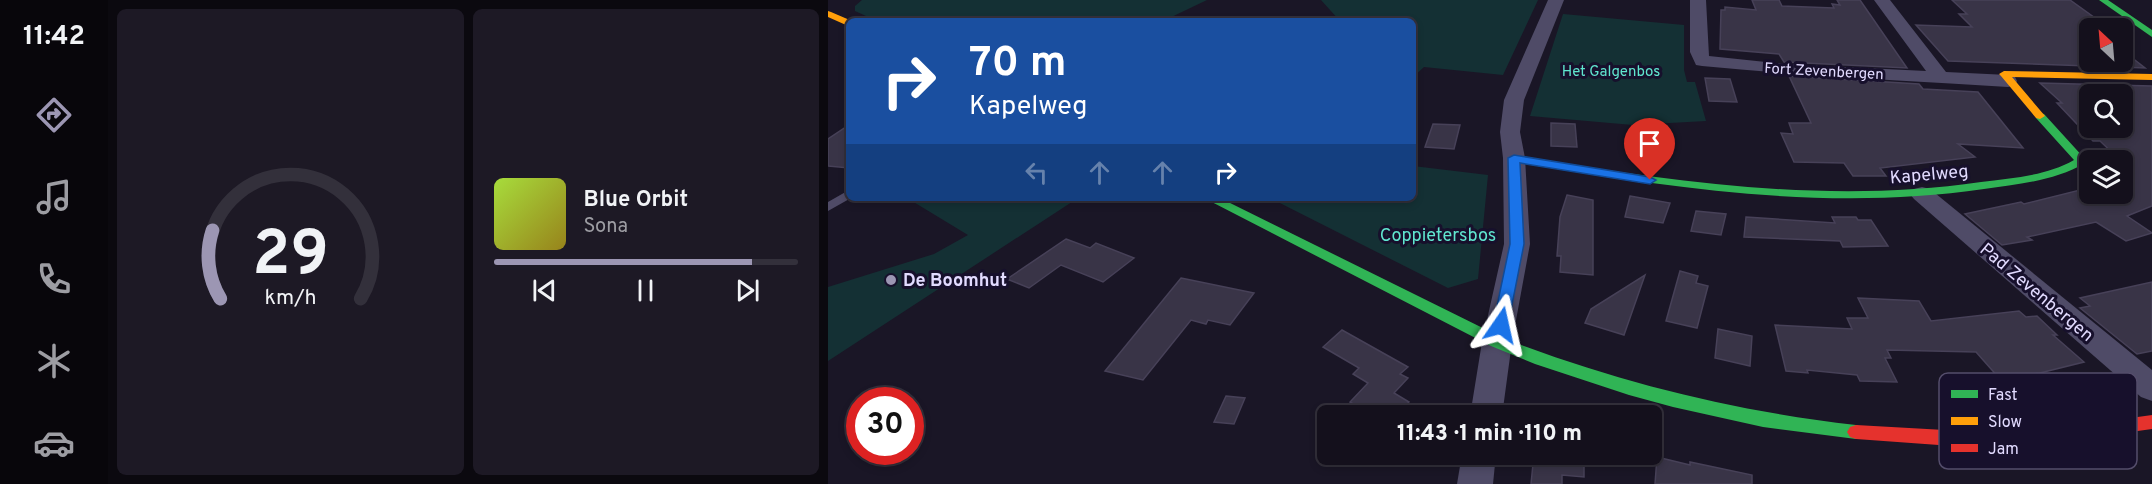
<!DOCTYPE html>
<html lang="en">
<head>
<meta charset="utf-8">
<style>
	:root { --surface:#14101c; --page:#1d1925; --text:#f1f3f6; --muted:#9d9da3; --line:#33303b; --accent:#9c96b3 }
	body { margin:0; font-family:Overpass,sans-serif; background:var(--page); color:var(--text); height:100vh; display:flex; flex-direction:column; font-size:22px; white-space:nowrap }
	* { box-sizing:border-box; margin:0 }
	p { font-size:20px; color:var(--muted) }
	.icon { flex:none; width:33px; height:33px; fill:none; stroke:currentColor; stroke-width:2; stroke-linecap:round; stroke-linejoin:round }
	.map { position:relative; flex:1; overflow:hidden }
	.side { display:flex; flex-direction:column; gap:9px; padding:9px; background:#0b090f; width:720px }
	.side>* { flex:none }
	.banner { position:absolute; left:18px; top:18px; width:570px; height:183px; border-radius:9px; box-shadow:0 3px 9px #0003,0 0 0 2px var(--line); background:#1a4fa0; color:#fff; overflow:hidden }
	.needle { width:39px; rotate:334deg }
	.fabs { position:absolute; left:1251px; top:18px; display:grid; gap:12px }
	.fabs a { display:grid; place-items:center; width:54px; height:54px; border-radius:9px; background:var(--surface); box-shadow:0 3px 9px #0003,0 0 0 2px var(--line); font-size:30px }
	.speed { position:absolute; left:18px; top:387px; display:flex; gap:12px; font-size:30px; font-weight:700; text-align:center }
	.speed>* { display:grid; place-content:center; width:78px; height:78px; border-radius:50%; background:var(--surface); box-shadow:0 3px 9px #0003,0 0 0 2px var(--line); line-height:1 }
	.speed .limit { border:9px solid #d22; background:#fff; color:#111 }
	.pin { position:absolute; display:grid; place-items:center; width:51px; height:51px; color:#fff; margin:-62px -26px; border-radius:50% 50% 50% 0; rotate:-45deg; box-shadow:0 0 6px #0007 }
	.pin .icon { rotate:45deg }
	.me { position:absolute; width:66px; margin:-33px; rotate:11deg; stroke-linejoin:round; filter:drop-shadow(0 0 4px #0008) }
	.turn { display:flex; align-items:center; gap:21px; height:126px; padding:0 24px; font-size:27px }
	.turn .icon { width:78px; height:78px; stroke-width:2.5 }
	.turn b { display:block; font-size:42px; line-height:51px }
	.lanes { display:flex; align-items:center; height:57px; padding:0 24px; background:#0003; justify-content:center; gap:30px; direction:ltr }
	.lanes .off { opacity:.35 }
	.side .tile { flex:1; display:flex; flex-direction:column; justify-content:center; gap:9px; min-width:0; padding:0 21px; border-radius:9px; background:var(--page) }
	.side .dial { align-items:center; gap:0 }
	.dial svg { height:156px; overflow:visible; fill:none; stroke:var(--line); stroke-width:7; stroke-linecap:round; text-anchor:middle }
	.dial text { fill:var(--text); stroke:none }
	.song { display:flex; align-items:center; gap:18px }
	.cover { width:72px; height:72px; border-radius:9px; background:linear-gradient(135deg,hsl(80 70% 55%),hsl(50 70% 35%)) }
	.played { height:6px; border-radius:3px; background:linear-gradient(90deg,var(--accent) 85%,var(--line) 85%) }
	.keys { display:flex; justify-content:space-around; direction:ltr }
	.side .tiles { flex:1; display:grid; gap:9px; grid-template-columns:repeat(2,1fr) }
	.trip { position:absolute; left:489px; top:405px; width:345px; height:60px; border-radius:9px; background:var(--surface); box-shadow:0 3px 9px #0003,0 0 0 2px var(--line); font-weight:800; line-height:60px; text-align:center }
	main { display:flex; flex:1; min-height:0 }
	.tabs { display:flex; flex-direction:column; width:108px; justify-content:space-around; align-items:center; background:#08060b; color:var(--muted) }
	.tabs .icon { width:42px; height:42px }
	.tabs .current { color:var(--accent) }
	.tabs b { font-size:27px; color:var(--text) }
	.map>svg:first-child { display:block }
	.green { fill:#143034 }
	.building { fill:#393447; stroke:#474158; stroke-width:1.5; fill-rule:evenodd }
	.lines { fill:none; stroke-linecap:round; stroke-linejoin:round }
	.lane { fill:#4f4b67; fill-rule:evenodd }
	.street { fill:#4f4b67; fill-rule:evenodd }
	.fast { fill:#30b455; fill-rule:evenodd }
	.slow { fill:#ff9f0a; fill-rule:evenodd }
	.jam { fill:#e5322d; fill-rule:evenodd }
	.route { fill:#1a73e8; stroke:#114b97; stroke-width:1.5 }
	.poi-dot { fill:#9c96b3; stroke:#17102c; stroke-width:2 }
	.labels { text-anchor:middle; stroke-width:6; stroke-linejoin:round; paint-order:stroke }
	.far-park-label { font-size:15px; fill:#60e6cf; stroke:#17102c }
	.far-street-label { font-size:15px; fill:#e2dbff; stroke:#17102c }
	.street-label { font-size:18px; fill:#e2dbff; stroke:#17102c }
	.park-label { font-size:18px; fill:#60e6cf; stroke:#17102c }
	.poi-label { font-size:18px; font-weight:bold; fill:#e2dbff; stroke:#17102c; text-anchor:start }
	.key { fill:#17102c; stroke:#544d6b; stroke-width:1.5 }
	.key-label { font-size:16px; fill:#e2dbff }
</style>
</head>
<body>
<main>
<nav class="tabs">
<b>11:42</b>
<svg class="icon current" aria-label="directions" viewBox="0 0 24 24"><path d="M12 3l9 9-9 9-9-9zM9 14v-3h6M13 9l2 2-2 2"/></svg>
<svg class="icon" aria-label="music" viewBox="0 0 24 24"><path d="M9 18V5l10-2v13"/><circle cx="6" cy="18" r="3"/><circle cx="16" cy="16" r="3"/></svg>
<svg class="icon" aria-label="phone" viewBox="0 0 24 24"><path d="M5 4h4l2 5-3 2q2 4 5 5l2-3 5 2v4C11 20 4 13 5 4z"/></svg>
<svg class="icon" aria-label="climate" viewBox="0 0 24 24"><path d="M12 3v18M4 7l16 10M4 17L20 7"/></svg>
<svg class="icon" aria-label="car" viewBox="0 0 24 24"><path d="M5 17H2v-5l4-1 3-4h7l3 4 3 1v5h-3M9 17h6M6 11h13"/><circle cx="7" cy="17" r="2"/><circle cx="17" cy="17" r="2"/></svg>
</nav>
<section class="side">
<div class="tiles">
<div class="tile dial"><svg viewBox="0 0 100 80">
<path d="M14 69A42 42 0 1 1 86 69"/>
<path d="M14 69A42 42 0 0 1 10 34" stroke="#9c96b3"/>
<text x="50" y="56" font-size="32" font-weight="700">29</text>
<text x="50" y="72" font-size="11">km/h</text>
</svg></div>
<div class="tile">
<div class="song"><i class="cover"></i><div><b>Blue Orbit</b><p>Sona</p></div></div>
<div class="played"></div>
<div class="keys"><svg class="icon" aria-label="previous" viewBox="0 0 24 24"><path d="M18 5L8 12l10 7zM5 5v14"/></svg><svg class="icon" aria-label="pause" viewBox="0 0 24 24"><path d="M8 5v14M16 5v14"/></svg><svg class="icon" aria-label="next" viewBox="0 0 24 24"><path d="M6 5l10 7-10 7zM19 5v14"/></svg></div>
</div>
</div>
</section>
<div class="map">
<svg width="1324" height="484" viewBox="0 0 1324 484">
	<rect width="100%" height="100%" fill="#1a1626"/>
	<!-- green -->
	<g class="green">
		<path d="M34,0H379L335,21H49L27,11V6Z"/>
		<path d="M493,0H710L675,75L596,67L585,77V21H512Z"/>
		<path d="M735,14L856,25V70L859,82H867L878,121L805,125L702,116Z"/>
		<path d="M585,166L660,175L650,279L620,288L442,198H585Z"/>
		<path d="M79,198H250L0,361V287L106,254L140,235Z"/>
	</g>
	<!-- building -->
	<g class="building">
		<path d="M924,0H951L954,6L1006,8L1004,4L1012,5L1009,0H1032L1079,68L956,62L951,54L892,49L893,10H897V7L928,10Z"/>
		<path d="M1124,0H1242L1281,28H1262V62H1294V50L1317,68L1120,61L1088,25L1144,27L1131,14H1139Z"/>
		<path d="M961,76L1091,84L1095,89L1150,92L1195,148L1130,144L1147,157L1052,168L1058,176H1025L1016,163L966,162L953,133L965,134L961,123H983Z"/>
		<path d="M877,78L902,79L909,102L881,101Z"/>
		<path d="M1212,83L1324,86V206L1299,216L1324,233L1298,241L1268,222L1199,237L1204,240L1174,245L1137,214L1193,202L1196,204L1256,189L1262,194H1294V160H1292L1272,141H1265L1229,103H1234ZM1262,94H1294V128H1262Z"/>
		<path d="M723,123L747,124L749,147L723,146Z"/>
		<path d="M605,124L632,125L626,149L597,147Z"/>
		<path d="M21,125V168L0,166V139Z"/>
		<path d="M813,132L842,136L837,162L807,157Z"/>
		<path d="M739,195L765,200V275L732,272L733,256H729L732,217Z"/>
		<path d="M802,196L842,203L835,223L797,217Z"/>
		<path d="M868,211L898,214L893,235L863,231Z"/>
		<path d="M918,217L1007,223L1004,217H1028L1030,220H1043L1060,246L1015,247L1012,241L916,237Z"/>
		<path d="M238,239L262,248L268,243L306,258L275,282L233,265L201,288L179,279Z"/>
		<path d="M852,271L870,276L868,283L880,286L869,328L838,321Z"/>
		<path d="M817,275L796,335L757,323L763,309Z"/>
		<path d="M353,278L426,293L402,325L380,320L378,324L363,320L315,380L277,371Z"/>
		<path d="M1324,282V351L1309,354L1252,308L1262,306L1252,298Z"/>
		<path d="M1030,298L1091,301L1103,321L1191,311L1198,317L1209,316L1229,335H1225L1256,362L1212,373L1171,378L1148,352L1059,350L1063,358H1057L1069,382L1032,381L1029,375L979,370L980,373L958,371L947,325L1024,329L1019,318H1040Z"/>
		<path d="M890,329L924,336L922,366L887,358Z"/>
		<path d="M514,330L580,367L572,374L580,378L566,393L581,402L568,416H544L522,402L540,383L525,374L531,368L495,347Z"/>
		<path d="M398,396L417,398L406,424L386,422Z"/>
		<path d="M706,454H756V477L734,475V484H703Z"/>
		<path d="M829,457L862,465V462L924,475V484H827Z"/>
	</g>
	<g class="lines">
		<!-- lane -->
		<path class="lane" d="M21,190V198H23L0,211V202Z"/>
		<!-- street -->
		<g class="street">
			<path d="M720,0H736L696,100L692,132L697,158L702,244L684,342L674,416H642L654,342L676,244L675,158L672,132L676,100Z"/>
			<path d="M862,0H878L881,56L956,64L1098,71L1046,0H1062L1118,72L1180,75L1187,77L1189,81L1187,85L1180,87C1078,81 976,76 874,66L868,65L862,52Z"/>
			<path d="M1094,187L1102,189L1324,370V401L1313,397L1086,199L1082,194L1086,189Z"/>
			<path d="M634,454H668L665,484H629Z"/>
		</g>
		<!-- fast -->
		<g class="fast">
			<path d="M1271,0H1280L1324,30V37Z"/>
			<path d="M1212,113L1216,114L1257,159L1259,161L1257,163C1227,181 1190,184 1156,189C998,212 842,188 686,161L680,158L686,155C841,181 996,205 1153,182C1184,178 1218,176 1246,160L1208,118V114Z"/>
			<path d="M376,198H392L675,338C789,382 906,411 1028,425L1034,427L1037,432L1034,437L1028,439L935,427L845,407L801,395L707,364L663,346Z"/>
		</g>
		<!-- slow -->
		<g class="slow">
			<path d="M0,11L3,12L24,21H21V26L18,25L0,17Z"/>
			<path d="M1176,71L1324,74V80L1184,77L1217,116L1212,119L1208,118L1173,76L1171,74Z"/>
		</g>
		<!-- jam -->
		<path class="jam" d="M1324,415V429L1238,441L1152,448L1028,439L1022,437L1019,432L1022,427L1028,425L1152,432L1238,427Z"/>
	</g>
	<!-- route -->
	<path class="route" d="M686,155L822,177L828,180L822,184L692,163L696,244L680,325L678,329H667L665,325L682,244L680,158Z"/>
	<!-- markers -->
	<circle class="poi-dot" cx="63" cy="280" r="6"/>
	<g class="labels">
		<!-- far-park labels -->
		<g class="far-park-label">
			<text x="783" y="76">Het Galgenbos</text>
		</g>
		<!-- far-street labels -->
		<g class="far-street-label">
			<text transform="translate(996 71) rotate(3)" y="5">Fort Zevenbergen</text>
		</g>
		<!-- street labels -->
		<g class="street-label">
			<text transform="translate(1101 174) rotate(-5)" y="6">Kapelweg</text>
			<text transform="translate(1209 292) rotate(40)" y="6">Pad Zevenbergen</text>
		</g>
		<!-- park labels -->
		<g class="park-label">
			<text x="610" y="241">Coppietersbos</text>
		</g>
		<!-- poi labels -->
		<g class="poi-label">
			<text x="75" y="286">De Boomhut</text>
		</g>
	</g>
	<!-- legend -->
	<rect x="1111" y="373" width="198" height="96" rx="9" class="key"/>
	<rect x="1123" y="390" width="27" height="8" fill="#30b455"/>
	<rect x="1123" y="417" width="27" height="8" fill="#ff9f0a"/>
	<rect x="1123" y="444" width="27" height="8" fill="#e5322d"/>
	<g class="key-label">
		<text x="1160" y="400">Fast</text>
		<text x="1160" y="427">Slow</text>
		<text x="1160" y="454">Jam</text>
	</g>
</svg>
<div class="fabs">
<a><svg class="needle" viewBox="-14 -14 28 28"><path d="M0-13l5 13h-10z" fill="#e53935"/><path d="M0 13l5-13h-10z" fill="#9d9da3"/></svg></a>
<a><svg class="icon" aria-label="search" viewBox="0 0 24 24"><circle cx="10" cy="10" r="6"/><path d="M15 15l6 6"/></svg></a>
<a><svg class="icon" aria-label="layers" viewBox="0 0 24 24"><path d="M12 4l9 5-9 5-9-5zM3 14l9 5 9-5"/></svg></a>
</div>
<div class="speed"><div class="limit">30</div></div>
<div class="pin" style="left:822px;top:180px;background:#d93025"><svg class="icon" aria-label="arrive" viewBox="0 0 24 24"><path d="M6 21V4h12l-3 4 3 4H6"/></svg></div>
<svg class="me" style="left:673px;top:325px" viewBox="-20 -20 40 40"><path d="M0-17L14 15 0 8-14 15z" fill="#1a73e8" stroke="#fff" stroke-width="4"/></svg>
<div class="trip">11:43 · 1 min · 110 m</div>
<div class="banner">
<div class="turn"><svg class="icon" aria-label="right" viewBox="0 0 24 24"><path d="M7 20v-9h11M14 6l5 5-5 5"/></svg><div><b>70 m</b>Kapelweg</div></div>
<div class="lanes"><svg class="icon off" aria-label="left" viewBox="0 0 24 24"><path d="M17 20v-9H6M10 6l-5 5 5 5"/></svg><svg class="icon off" aria-label="ahead" viewBox="0 0 24 24"><path d="M12 20V5M6 11l6-6 6 6"/></svg><svg class="icon off" aria-label="ahead" viewBox="0 0 24 24"><path d="M12 20V5M6 11l6-6 6 6"/></svg><svg class="icon" aria-label="right" viewBox="0 0 24 24"><path d="M7 20v-9h11M14 6l5 5-5 5"/></svg></div>
</div>
</div>
</main>
</body>
</html>
